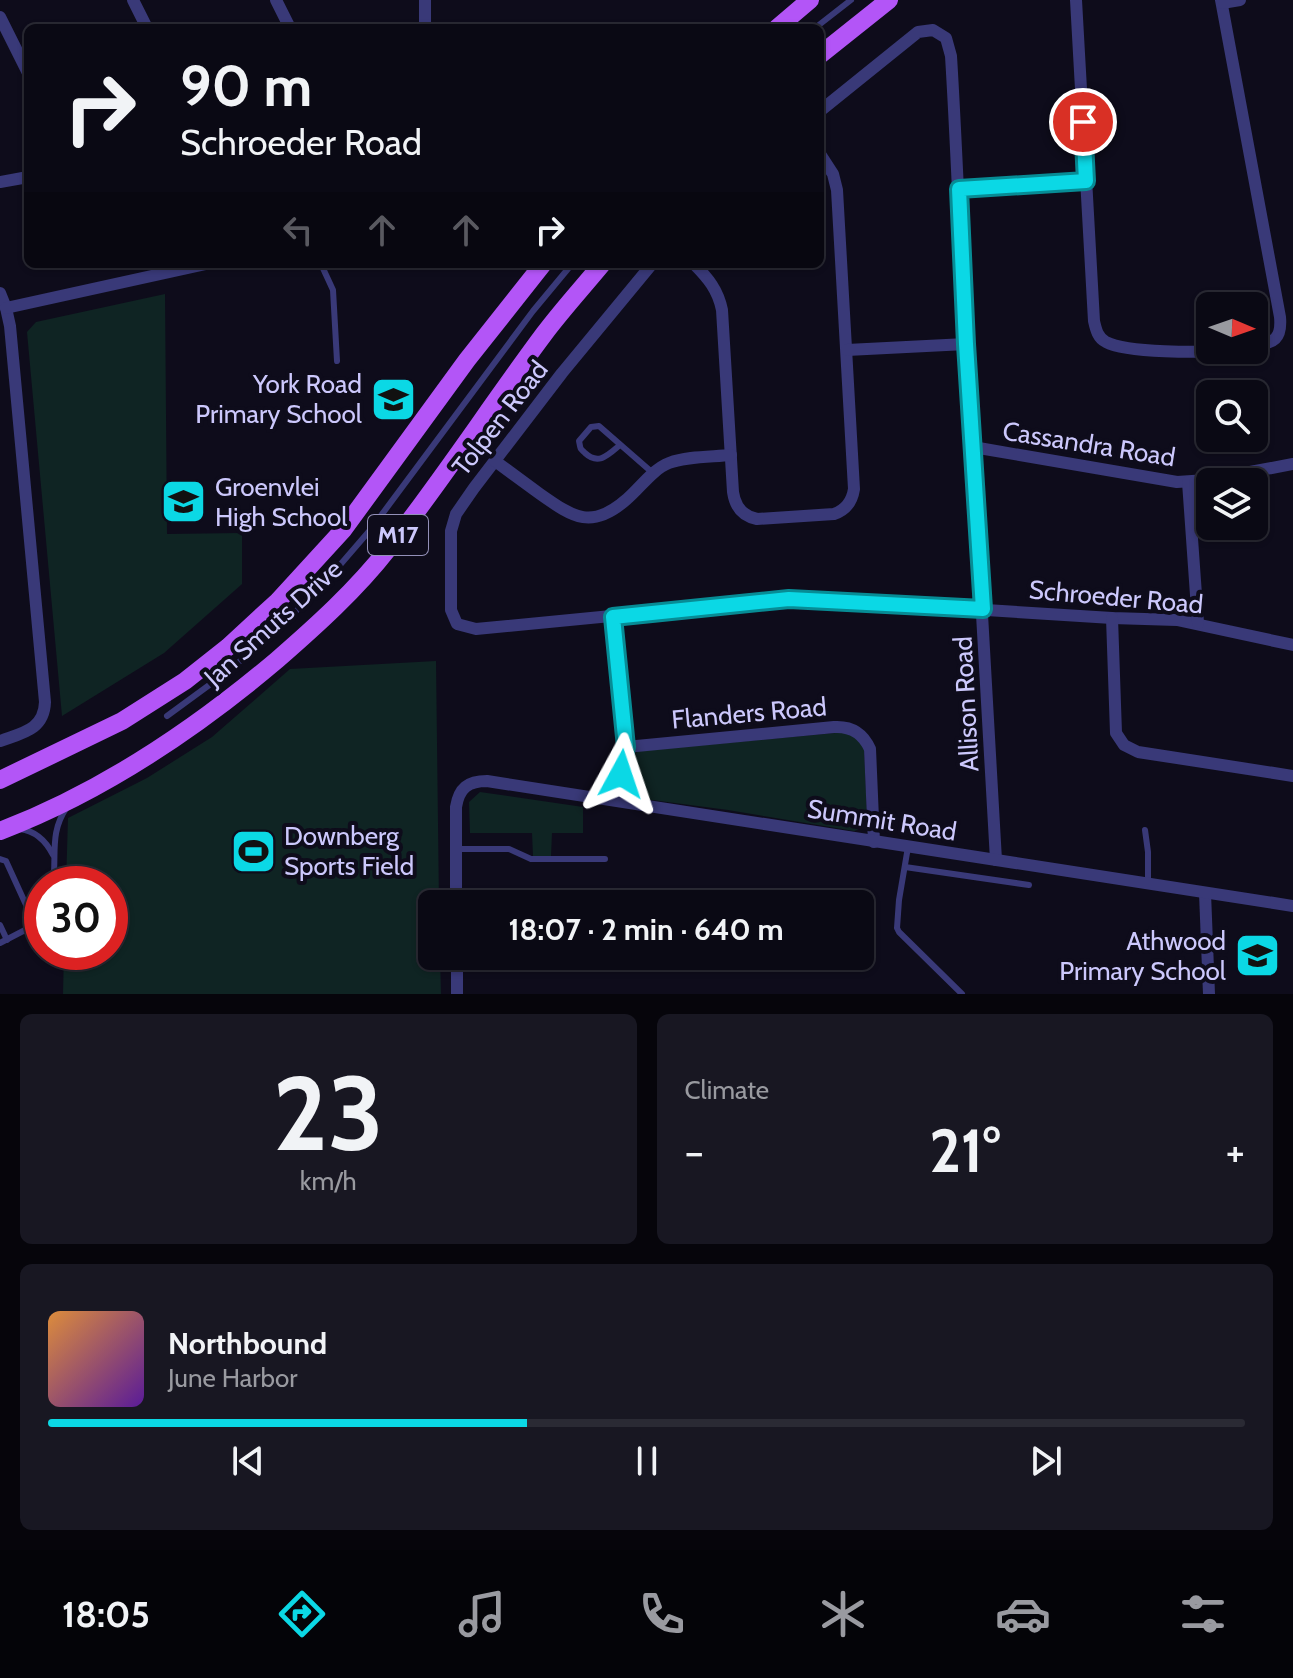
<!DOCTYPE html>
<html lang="en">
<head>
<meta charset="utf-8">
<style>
	:root { --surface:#0a0914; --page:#181722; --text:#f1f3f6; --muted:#999aa0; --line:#2a2a34; --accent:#0bd8e5 }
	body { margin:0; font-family:Cabin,sans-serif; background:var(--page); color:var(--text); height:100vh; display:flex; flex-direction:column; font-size:30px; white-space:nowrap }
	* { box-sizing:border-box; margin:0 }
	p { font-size:26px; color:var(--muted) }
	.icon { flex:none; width:44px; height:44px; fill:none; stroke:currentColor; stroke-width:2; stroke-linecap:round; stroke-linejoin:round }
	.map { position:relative; height:994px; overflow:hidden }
	.drawer { display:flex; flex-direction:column; gap:20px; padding:20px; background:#06050b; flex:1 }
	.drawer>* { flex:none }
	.banner { position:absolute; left:24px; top:24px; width:800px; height:244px; border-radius:12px; box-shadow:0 2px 6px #0004,0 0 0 2px var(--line); background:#0a0914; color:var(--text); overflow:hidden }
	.needle { width:52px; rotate:92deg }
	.tools { position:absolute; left:1196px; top:292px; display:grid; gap:16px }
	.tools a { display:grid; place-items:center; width:72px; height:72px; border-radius:12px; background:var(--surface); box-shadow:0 2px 6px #0004,0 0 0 2px var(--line); font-size:40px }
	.speed { position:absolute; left:24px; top:866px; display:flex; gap:16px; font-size:40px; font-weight:700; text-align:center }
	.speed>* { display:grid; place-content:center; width:104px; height:104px; border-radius:50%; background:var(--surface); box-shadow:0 2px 6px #0004,0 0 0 2px var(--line); line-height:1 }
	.speed .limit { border:12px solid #d22; background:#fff; color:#111 }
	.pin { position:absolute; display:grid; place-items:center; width:68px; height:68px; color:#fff; margin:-34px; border:4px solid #fff; border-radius:50%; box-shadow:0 2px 8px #0007 }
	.me { position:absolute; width:88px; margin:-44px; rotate:5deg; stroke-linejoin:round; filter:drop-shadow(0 0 6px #0008) }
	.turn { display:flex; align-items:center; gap:28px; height:168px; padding:0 24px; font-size:36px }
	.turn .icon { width:104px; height:104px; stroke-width:2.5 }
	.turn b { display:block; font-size:56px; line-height:68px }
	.lanes { display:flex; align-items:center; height:76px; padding:0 24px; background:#0003; justify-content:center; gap:40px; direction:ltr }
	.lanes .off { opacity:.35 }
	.big { font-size:60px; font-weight:700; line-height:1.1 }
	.drawer .widget { flex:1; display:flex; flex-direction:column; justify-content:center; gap:12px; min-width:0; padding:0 28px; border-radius:12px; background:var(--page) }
	.drawer .dial { align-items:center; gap:0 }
	.dial b { font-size:104px; line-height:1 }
	.song { display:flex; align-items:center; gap:24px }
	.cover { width:96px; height:96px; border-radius:12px; background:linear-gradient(135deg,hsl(30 70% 55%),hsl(270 70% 35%)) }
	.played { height:8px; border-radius:4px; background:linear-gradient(90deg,var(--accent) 40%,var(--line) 40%) }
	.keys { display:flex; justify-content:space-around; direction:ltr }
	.heat { display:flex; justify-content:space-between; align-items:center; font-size:44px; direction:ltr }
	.drawer .tiles { flex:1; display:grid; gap:20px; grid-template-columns:1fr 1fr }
	.widget:last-child { grid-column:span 2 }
	.trip { position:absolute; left:418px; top:890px; width:456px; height:80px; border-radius:12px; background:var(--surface); box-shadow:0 2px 6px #0004,0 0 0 2px var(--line); font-weight:700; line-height:80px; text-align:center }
	.tab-bar { display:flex; height:128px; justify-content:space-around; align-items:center; background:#040408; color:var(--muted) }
	.tab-bar .icon { width:56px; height:56px }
	.tab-bar .selected { color:var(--accent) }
	.tab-bar b { font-size:36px; color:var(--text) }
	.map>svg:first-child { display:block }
	.green { fill:#0f2423 }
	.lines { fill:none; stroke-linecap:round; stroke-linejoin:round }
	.lane { stroke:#393978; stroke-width:6 }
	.street { stroke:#393978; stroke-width:12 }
	.primary { stroke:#b355f7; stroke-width:18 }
	.route-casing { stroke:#078c95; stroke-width:20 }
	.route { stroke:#0bd8e5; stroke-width:14 }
	.labels { text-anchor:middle; stroke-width:8; stroke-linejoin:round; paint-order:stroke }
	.shield { fill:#0e0c1b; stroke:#9390b8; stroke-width:2 }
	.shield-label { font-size:24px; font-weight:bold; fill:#ccc8fc }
	.poi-label { font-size:26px; fill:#ccc8fc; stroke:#0e0c1b; text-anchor:end }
	.street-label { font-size:26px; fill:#ccc8fc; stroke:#0e0c1b }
</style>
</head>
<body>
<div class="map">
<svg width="1293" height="994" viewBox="0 0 1293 994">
	<rect width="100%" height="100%" fill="#0e0c1b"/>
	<!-- green -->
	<g class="green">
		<path d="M165,294L167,534L242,533V584L164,653L62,716L27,332L36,322Z"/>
		<path d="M436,661L439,904H432V956H440L441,994H63L64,952H110V884H66L68,818L147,778L212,737L290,669Z"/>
		<path d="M846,732L859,739L864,749L867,814C867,823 863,829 854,831L728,810L637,798C618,790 626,773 629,757L639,751Z"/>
		<path d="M480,792L583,807V833H552L551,856H533L532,833H470L469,802Z"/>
	</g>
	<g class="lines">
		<!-- lane -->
		<g class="lane">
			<path d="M446,28V27"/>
			<path d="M815,28L851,0"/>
			<path d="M321,264L333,290L337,361"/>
			<path d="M620,445C609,454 599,466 585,453C579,447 581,450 579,441L591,427L599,426L654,474"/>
			<path d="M167,716L227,672L278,629L327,580L371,529L533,311L572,264"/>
			<path d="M20,829C36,831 46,841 53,855"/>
			<path d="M1145,830L1148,852V883"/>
			<path d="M908,847L899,900L897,928L899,932L962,994"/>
			<path d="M456,849H509L531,859H605"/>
			<path d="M0,859L6,861L27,907L37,919"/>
			<path d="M905,867L1029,885"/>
			<path d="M53,884C57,855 49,833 67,807"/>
			<path d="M0,925L7,940"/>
			<path d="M0,943L27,929L42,912"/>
		</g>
		<!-- street -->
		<g class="street">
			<path d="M133,0L147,28"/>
			<path d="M276,0L290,28"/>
			<path d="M425,0V28"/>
			<path d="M1076,0L1094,321C1096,330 1098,338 1106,342C1126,353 1203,353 1227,350"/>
			<path d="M1221,0L1280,317C1282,339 1274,343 1254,346"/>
			<path d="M1222,3L1240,0"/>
			<path d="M0,17L28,73"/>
			<path d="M820,111L918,32L933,30L946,38L951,56C957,153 960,250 966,346C976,517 987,689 996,860"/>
			<path d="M0,182L28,177"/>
			<path d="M959,189L1086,181"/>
			<path d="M652,264L562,373L474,488L456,514L451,531V610L457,624L476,629L745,603L811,599L1112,618L1177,620L1293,645"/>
			<path d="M694,264C708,278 718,290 722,310L733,492C735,506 742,516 757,519L834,514C846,510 852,502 854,489L837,190L833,174L820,154"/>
			<path d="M0,293L6,308L10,326L45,702C44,730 22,733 0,741"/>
			<path d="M6,308L206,264"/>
			<path d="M847,350L966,344"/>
			<path d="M973,447L1177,482L1207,480L1293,464"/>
			<path d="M495,461C510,472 525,483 540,494C574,518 592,530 627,499C640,488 653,469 669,463C688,456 711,457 731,455"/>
			<path d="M1188,482L1198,623"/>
			<path d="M613,617L626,747L617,800"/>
			<path d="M1112,618L1116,733L1124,745L1138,752L1293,776"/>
			<path d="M626,747L834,727C851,726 863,733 870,749L874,842"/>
			<path d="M1205,893L1209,994"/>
			<path d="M456,904V807C459,788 468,781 487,781L1293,906"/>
			<path d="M457,956V994"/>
		</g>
		<!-- primary -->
		<g class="primary">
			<path d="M777,28L810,0"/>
			<path d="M820,55L889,0"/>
			<path d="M0,780L122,721L185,681L228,647L278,601L343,530L467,360L543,264"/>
			<path d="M0,831C102,792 193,731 277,660C316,626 356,590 388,549C443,479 491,405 544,334C562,310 583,287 602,264"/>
		</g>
	</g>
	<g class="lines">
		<defs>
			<path id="route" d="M621,774L626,747L613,617L789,599L983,609L966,344L959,189L1086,181L1083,122"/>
		</defs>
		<!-- route casing -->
		<use href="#route" class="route-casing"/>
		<!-- route -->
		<use href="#route" class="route"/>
	</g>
	<!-- icons -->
	<defs>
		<symbol id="school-square" viewBox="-11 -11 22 22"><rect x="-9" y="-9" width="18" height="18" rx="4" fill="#0bd8e5" stroke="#0e0c1b"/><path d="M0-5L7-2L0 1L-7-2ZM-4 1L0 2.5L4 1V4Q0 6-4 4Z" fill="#111"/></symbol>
		<symbol id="stadium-square" viewBox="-11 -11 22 22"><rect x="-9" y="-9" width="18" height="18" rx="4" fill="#0bd8e5" stroke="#0e0c1b"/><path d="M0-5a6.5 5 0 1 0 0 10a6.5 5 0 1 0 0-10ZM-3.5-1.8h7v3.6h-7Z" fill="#111"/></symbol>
	</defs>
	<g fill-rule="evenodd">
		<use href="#school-square" x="368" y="374" width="51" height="51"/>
		<use href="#school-square" x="158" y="476" width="51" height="51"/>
		<use href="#stadium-square" x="228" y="826" width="51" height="51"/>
		<use href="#school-square" x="1232" y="930" width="51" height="51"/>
	</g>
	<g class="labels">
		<!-- shield labels -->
		<rect class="shield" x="368" y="515" width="60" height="40" rx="6"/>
		<g class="shield-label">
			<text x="398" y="543">M17</text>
		</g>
		<!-- poi labels -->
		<g class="poi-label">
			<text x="362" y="393">York Road<tspan x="362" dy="30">Primary School</tspan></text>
			<text x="215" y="496" text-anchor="start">Groenvlei<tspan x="215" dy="30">High School</tspan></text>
			<text x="284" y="845" text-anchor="start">Downberg<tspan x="284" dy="30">Sports Field</tspan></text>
			<text x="1226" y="950">Athwood<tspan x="1226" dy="30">Primary School</tspan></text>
		</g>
		<!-- street labels -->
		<g class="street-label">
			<text transform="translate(500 418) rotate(-52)" y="9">Tolpen Road</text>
			<text transform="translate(1089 444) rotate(9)" y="9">Cassandra Road</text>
			<text transform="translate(1116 597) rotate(5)" y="9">Schroeder Road</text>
			<text transform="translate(273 623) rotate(-42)" y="9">Jan Smuts Drive</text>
			<text transform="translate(966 704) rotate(-93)" y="9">Allison Road</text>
			<text transform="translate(749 713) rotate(-5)" y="9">Flanders Road</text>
			<text transform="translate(882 820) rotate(9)" y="9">Summit Road</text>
		</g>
	</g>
</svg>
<div class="tools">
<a><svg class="needle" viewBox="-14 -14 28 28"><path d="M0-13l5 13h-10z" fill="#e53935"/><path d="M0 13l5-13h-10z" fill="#999aa0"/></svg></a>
<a><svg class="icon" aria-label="search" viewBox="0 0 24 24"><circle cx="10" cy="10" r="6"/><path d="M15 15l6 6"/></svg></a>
<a><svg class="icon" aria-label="layers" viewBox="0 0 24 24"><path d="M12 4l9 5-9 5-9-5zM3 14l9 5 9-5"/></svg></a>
</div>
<div class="speed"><div class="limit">30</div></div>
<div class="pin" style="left:1083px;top:122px;background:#d93025"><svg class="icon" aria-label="arrive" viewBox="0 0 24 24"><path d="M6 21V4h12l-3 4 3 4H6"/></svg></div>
<svg class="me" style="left:621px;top:774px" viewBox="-20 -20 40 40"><path d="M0-17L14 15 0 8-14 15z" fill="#0bd8e5" stroke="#fff" stroke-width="4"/></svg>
<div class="trip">18:07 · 2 min · 640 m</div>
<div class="banner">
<div class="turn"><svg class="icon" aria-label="right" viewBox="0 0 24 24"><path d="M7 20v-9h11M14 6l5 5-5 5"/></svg><div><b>90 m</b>Schroeder Road</div></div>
<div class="lanes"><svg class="icon off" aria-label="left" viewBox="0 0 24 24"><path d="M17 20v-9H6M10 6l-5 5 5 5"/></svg><svg class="icon off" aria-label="ahead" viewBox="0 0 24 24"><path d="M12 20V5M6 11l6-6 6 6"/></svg><svg class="icon off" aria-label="ahead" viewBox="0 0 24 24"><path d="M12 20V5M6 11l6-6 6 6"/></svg><svg class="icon" aria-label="right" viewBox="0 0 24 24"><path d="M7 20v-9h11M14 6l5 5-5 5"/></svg></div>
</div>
</div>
<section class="drawer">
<div class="tiles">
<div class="widget dial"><b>23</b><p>km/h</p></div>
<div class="widget"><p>Climate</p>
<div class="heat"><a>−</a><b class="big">21°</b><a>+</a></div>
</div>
<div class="widget">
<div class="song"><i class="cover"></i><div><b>Northbound</b><p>June Harbor</p></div></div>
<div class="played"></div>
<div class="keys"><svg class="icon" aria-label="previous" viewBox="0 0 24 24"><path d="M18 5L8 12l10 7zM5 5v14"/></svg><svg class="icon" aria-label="pause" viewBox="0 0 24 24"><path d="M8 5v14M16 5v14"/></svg><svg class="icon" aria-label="next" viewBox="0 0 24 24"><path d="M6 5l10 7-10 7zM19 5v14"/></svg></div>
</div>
</div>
</section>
<nav class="tab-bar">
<b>18:05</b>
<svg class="icon selected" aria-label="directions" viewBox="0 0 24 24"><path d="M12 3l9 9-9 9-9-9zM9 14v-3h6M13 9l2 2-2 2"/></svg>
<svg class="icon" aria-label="music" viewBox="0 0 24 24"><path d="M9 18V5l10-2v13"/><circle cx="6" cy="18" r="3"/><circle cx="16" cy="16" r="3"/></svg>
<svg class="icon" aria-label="phone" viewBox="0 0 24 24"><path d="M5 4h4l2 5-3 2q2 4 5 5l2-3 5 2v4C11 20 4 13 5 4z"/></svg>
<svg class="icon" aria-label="climate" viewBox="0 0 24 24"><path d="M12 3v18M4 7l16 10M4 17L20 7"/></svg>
<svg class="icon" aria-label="car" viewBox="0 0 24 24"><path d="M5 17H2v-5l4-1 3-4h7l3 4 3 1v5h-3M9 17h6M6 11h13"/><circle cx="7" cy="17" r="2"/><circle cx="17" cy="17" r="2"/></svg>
<svg class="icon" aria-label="filters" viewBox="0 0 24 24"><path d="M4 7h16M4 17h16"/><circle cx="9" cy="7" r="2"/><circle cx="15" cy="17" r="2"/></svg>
</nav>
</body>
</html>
